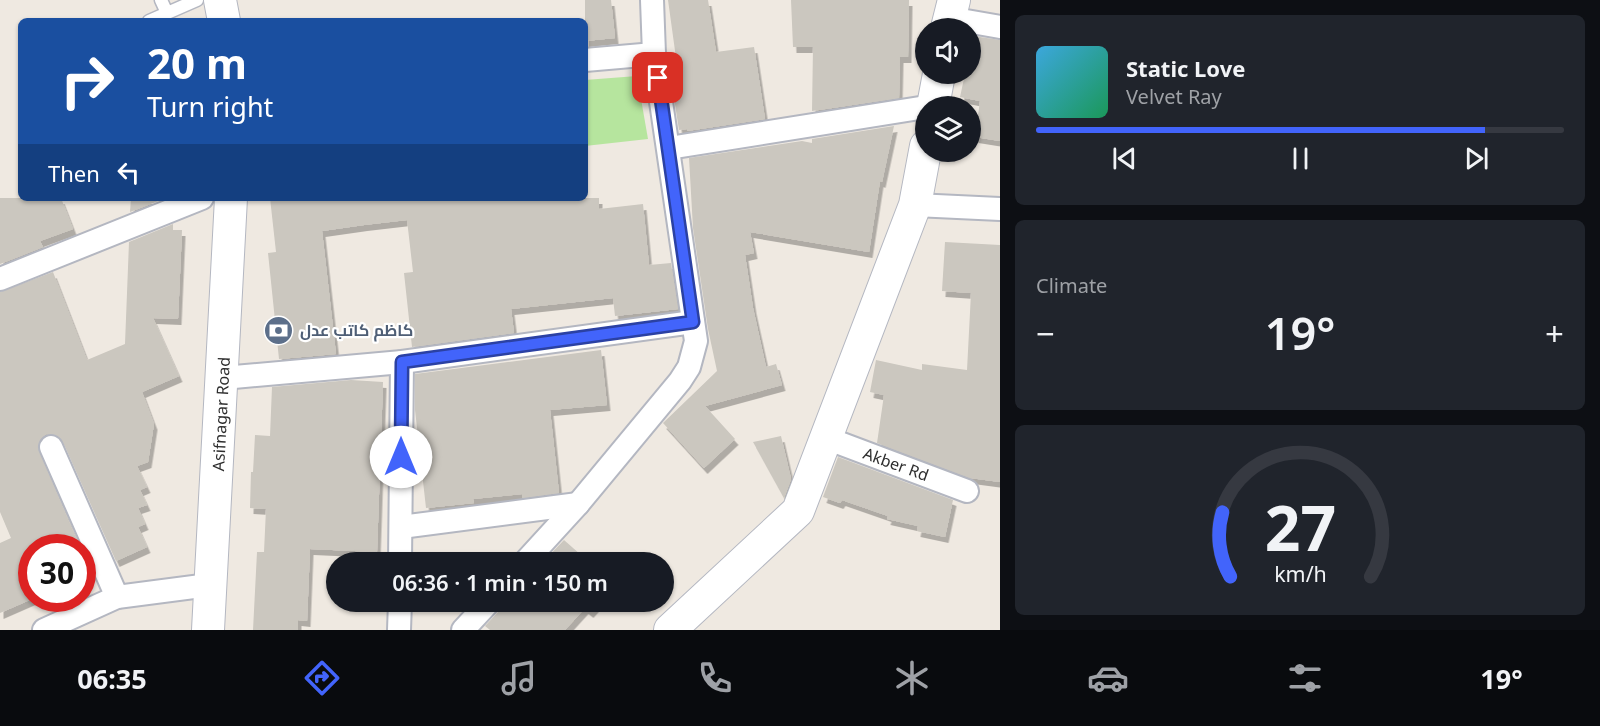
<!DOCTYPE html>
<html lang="en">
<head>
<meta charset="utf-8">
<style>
	:root { --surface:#171b24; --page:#20242c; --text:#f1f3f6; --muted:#9ea1a6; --line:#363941; --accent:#4264fb }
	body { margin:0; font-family:"Noto Sans",Cairo,sans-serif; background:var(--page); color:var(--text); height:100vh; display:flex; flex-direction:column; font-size:22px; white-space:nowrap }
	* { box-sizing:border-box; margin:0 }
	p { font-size:20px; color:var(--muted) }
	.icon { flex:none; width:33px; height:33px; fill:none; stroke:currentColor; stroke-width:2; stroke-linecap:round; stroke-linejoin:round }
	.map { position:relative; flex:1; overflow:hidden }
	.side { display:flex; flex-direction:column; gap:15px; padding:15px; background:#0d0f14; width:600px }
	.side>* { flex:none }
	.hud { position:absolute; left:18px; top:18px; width:570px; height:183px; border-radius:9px; box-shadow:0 2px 4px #0004; background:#1a4fa0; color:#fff; overflow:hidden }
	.fabs { position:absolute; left:915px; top:18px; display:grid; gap:12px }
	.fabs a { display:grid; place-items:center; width:66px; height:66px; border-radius:50%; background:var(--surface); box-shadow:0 2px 4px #0004; font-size:30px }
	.speed { position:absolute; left:18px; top:534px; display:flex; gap:12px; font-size:30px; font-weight:700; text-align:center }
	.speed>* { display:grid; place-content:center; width:78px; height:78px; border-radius:50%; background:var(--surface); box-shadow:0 2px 4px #0004; line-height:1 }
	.speed .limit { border:9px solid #d22; background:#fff; color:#111 }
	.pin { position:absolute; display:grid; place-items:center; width:51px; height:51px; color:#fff; margin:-26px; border-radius:12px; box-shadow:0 3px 9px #0006 }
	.me { position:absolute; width:66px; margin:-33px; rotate:0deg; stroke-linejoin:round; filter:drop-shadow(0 0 4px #0008) }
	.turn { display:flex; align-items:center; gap:21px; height:126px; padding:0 30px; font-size:27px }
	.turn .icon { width:78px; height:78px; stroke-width:2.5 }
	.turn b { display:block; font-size:42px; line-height:51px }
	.then { display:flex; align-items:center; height:57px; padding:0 30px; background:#0003; gap:12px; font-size:22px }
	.big { font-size:45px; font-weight:600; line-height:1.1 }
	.side .card { flex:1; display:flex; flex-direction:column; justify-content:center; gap:9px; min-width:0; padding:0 21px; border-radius:9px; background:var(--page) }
	.side .dial { align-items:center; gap:0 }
	.dial svg { height:156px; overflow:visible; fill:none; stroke:var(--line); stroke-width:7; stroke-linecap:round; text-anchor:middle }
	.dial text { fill:var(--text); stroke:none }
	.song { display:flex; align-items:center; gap:18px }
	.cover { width:72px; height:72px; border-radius:9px; background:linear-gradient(135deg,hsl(200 70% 55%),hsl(150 70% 35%)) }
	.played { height:6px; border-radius:3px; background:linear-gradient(90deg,var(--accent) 85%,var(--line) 85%) }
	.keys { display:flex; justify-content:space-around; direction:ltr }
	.heat { display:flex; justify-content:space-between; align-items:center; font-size:33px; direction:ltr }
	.trip { position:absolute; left:326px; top:552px; width:348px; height:60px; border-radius:30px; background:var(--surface); box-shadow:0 2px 4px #0004; font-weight:600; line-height:60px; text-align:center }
	.dock { display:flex; height:96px; justify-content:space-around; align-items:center; background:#090b0e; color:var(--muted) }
	.dock .icon { width:42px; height:42px }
	.dock .active { color:var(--accent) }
	.dock b { font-size:27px; color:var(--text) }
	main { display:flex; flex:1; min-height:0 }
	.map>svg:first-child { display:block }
	.green { fill:#b6e59e }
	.building { fill:#cbc7bf; filter:url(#shadow) }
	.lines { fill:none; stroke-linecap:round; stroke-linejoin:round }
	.lane-casing { stroke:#b4b7c1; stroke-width:15 }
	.street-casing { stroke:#b4b7c1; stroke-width:26 }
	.secondary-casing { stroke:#b4b7c1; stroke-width:34 }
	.lane { stroke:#fff; stroke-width:12 }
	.street { stroke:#fff; stroke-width:22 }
	.secondary { stroke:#fff; stroke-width:32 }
	.route-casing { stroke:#2b41a3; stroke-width:15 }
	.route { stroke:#4264fb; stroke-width:10 }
	.labels { text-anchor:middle; stroke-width:4.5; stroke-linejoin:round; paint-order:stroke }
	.service-label { font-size:16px; font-weight:bold; fill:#4e5e75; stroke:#fff; text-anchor:start }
	.street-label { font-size:16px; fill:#2e2e2e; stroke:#fff }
</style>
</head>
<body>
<main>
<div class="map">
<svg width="1000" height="630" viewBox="0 0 1000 630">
	<defs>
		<filter id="shadow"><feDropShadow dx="3.5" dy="6" stdDeviation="0" flood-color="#0004"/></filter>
	</defs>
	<rect width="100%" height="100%" fill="#efe9e1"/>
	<!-- green -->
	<path class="green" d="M637,76L648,139L585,146V80Z"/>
	<!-- building -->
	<g class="building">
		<path d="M585,0H611L615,38L585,41Z"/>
		<path d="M668,0H708L716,52L754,47L765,119L687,131V129L679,130L668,60L676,58Z"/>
		<path d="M791,0H909L908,57H900L899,98L812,111L813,47H793Z"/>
		<path d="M973,36L1000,40V141L975,137L980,101L960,97L965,74H970Z"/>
		<path d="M894,126L882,182L880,181L869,252L750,232L754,253L745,255L753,308L766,367L776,364L782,385L705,406L735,439L704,468L663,423L717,371L708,329L693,228L689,158L802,141L812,143V139Z"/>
		<path d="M0,198H61L73,229L40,241L43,247L0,264Z"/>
		<path d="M131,198H166L130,212Z"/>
		<path d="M270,198H599V209L643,204L649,265L671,263L678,309L615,316L613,298L511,309L514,333L412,347L404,273L413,272L407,220L364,225L322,231L336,354L279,359L268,253L276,252Z"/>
		<path d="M173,224V230H182L178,319L153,318L179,376L142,392L154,424L148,462L137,466L147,487L140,490L147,505L138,508L145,524L138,527L147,547L116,561L63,442L58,436L46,434L40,440L39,452L80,548H32V599L0,613V543L11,538L0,512V292L53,272L87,360L125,344L129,242Z"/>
		<path d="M945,242L1000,245V482L970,478L877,443L884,395L870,392L876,360L922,370V364L967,370L971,293L942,291Z"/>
		<path d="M601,350L607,405L550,410L559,493L522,498V494L473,499L474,503L426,508L415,410V374Z"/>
		<path d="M351,380L383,382L377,552L310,549L307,621L298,620V630H253L257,552H264L266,509L250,508L251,472H253L255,435L270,436L272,387Z"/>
		<path d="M781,436L791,479L784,498L753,442Z"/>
		<path d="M838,457L953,500L945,537L917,531L918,526L887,519L888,516L842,500L840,503L823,497Z"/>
		<path d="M564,540L589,562H543Z"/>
		<path d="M502,602H599L590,612L585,608L565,630H490L485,626L499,611Z"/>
	</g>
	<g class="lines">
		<defs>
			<g id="lane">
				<path d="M161,0L167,13"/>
				<path d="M149,21L197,0"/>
			</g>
			<g id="street">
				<path d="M949,18L1000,27"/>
				<path d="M585,60L654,54"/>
				<path d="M669,148L926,107"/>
				<path d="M915,205L1000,209"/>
				<path d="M0,279L202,198"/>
				<path d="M223,378L402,362L693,322"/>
				<path d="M826,438L967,491"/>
				<path d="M51,447L117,597"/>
				<path d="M401,527L578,504"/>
				<path d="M400,562L402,362"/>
				<path d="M525,562L578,504L680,381L689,367L696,341L654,54L652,0"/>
				<path d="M44,630L117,597L209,585"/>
				<path d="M399,630L400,602"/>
				<path d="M463,630L489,602"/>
			</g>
			<g id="secondary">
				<path d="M220,0L224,21"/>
				<path d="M947,28L954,0"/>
				<path d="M933,106L939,74"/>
				<path d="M208,630L231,198"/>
				<path d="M670,630L798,511L915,205L926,146"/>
			</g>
		</defs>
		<!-- lane casing -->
		<use href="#lane" class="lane-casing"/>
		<!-- street casing -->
		<use href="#street" class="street-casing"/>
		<!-- secondary casing -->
		<use href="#secondary" class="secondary-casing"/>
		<!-- lane -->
		<use href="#lane" class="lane"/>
		<!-- street -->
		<use href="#street" class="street"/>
		<!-- secondary -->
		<use href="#secondary" class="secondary"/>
	</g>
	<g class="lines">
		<defs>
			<path id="route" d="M401,457L402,362L693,322L658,78"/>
		</defs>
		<!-- route casing -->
		<use href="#route" class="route-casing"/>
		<!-- route -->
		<use href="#route" class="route"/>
	</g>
	<!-- icons -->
	<defs>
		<symbol id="bank-disc" viewBox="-11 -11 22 22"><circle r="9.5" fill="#5c6f8a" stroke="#fff"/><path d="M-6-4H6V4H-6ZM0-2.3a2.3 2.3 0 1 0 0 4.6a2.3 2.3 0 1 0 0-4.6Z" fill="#fff"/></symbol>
	</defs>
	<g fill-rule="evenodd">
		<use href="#bank-disc" x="262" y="314" width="33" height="33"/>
	</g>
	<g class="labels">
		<!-- service labels -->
		<g class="service-label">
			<text x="300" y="336">كاظم كاتب عدل</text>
		</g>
		<!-- street labels -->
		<g class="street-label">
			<text transform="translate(221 414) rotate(-87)" y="6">Asifnagar Road</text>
			<text transform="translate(896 464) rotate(20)" y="6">Akber Rd</text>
		</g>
	</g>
</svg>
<div class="fabs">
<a><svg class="icon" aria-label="sound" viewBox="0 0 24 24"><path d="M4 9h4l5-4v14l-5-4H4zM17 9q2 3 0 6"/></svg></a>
<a><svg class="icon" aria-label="layers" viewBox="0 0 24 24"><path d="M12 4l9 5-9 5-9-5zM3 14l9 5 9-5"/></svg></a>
</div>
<div class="speed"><div class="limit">30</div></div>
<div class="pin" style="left:658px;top:78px;background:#d93025"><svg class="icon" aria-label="arrive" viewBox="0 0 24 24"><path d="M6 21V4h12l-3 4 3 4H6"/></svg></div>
<svg class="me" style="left:401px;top:457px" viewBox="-20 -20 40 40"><circle r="19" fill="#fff"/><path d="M0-13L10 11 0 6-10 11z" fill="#4264fb"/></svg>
<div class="trip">06:36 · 1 min · 150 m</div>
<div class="hud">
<div class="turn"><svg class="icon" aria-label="right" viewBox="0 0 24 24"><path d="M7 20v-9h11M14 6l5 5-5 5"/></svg><div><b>20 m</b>Turn right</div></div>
<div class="then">Then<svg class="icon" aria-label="left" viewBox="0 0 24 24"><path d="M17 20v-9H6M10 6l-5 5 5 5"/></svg></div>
</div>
</div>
<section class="side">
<div class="card">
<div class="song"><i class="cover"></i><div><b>Static Love</b><p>Velvet Ray</p></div></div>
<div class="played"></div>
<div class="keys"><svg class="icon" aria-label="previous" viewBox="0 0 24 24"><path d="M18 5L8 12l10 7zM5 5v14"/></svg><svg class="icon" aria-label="pause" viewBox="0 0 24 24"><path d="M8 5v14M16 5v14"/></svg><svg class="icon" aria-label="next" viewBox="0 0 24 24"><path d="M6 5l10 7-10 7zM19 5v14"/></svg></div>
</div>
<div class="card"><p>Climate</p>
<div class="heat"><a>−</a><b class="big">19°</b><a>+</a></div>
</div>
<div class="card dial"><svg viewBox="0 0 100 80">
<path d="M14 69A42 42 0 1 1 86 69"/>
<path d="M14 69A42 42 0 0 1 10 36" stroke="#4264fb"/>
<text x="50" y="56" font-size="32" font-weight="700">27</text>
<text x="50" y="72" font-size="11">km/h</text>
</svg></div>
</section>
</main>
<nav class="dock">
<b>06:35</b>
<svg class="icon active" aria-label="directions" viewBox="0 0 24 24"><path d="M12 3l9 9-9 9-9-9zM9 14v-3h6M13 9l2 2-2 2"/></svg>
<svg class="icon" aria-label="music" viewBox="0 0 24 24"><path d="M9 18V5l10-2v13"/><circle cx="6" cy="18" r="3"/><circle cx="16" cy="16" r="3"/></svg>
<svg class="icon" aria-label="phone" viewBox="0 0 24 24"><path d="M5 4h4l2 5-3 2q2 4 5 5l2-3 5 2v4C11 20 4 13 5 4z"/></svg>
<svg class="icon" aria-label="climate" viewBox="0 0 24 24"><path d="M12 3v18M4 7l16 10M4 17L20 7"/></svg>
<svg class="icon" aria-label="car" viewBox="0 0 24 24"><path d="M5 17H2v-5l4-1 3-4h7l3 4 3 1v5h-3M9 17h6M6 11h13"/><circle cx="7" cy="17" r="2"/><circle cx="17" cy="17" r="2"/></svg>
<svg class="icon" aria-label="filters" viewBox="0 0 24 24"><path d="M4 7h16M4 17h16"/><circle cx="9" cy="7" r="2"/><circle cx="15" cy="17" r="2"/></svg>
<b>19°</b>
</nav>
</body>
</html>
